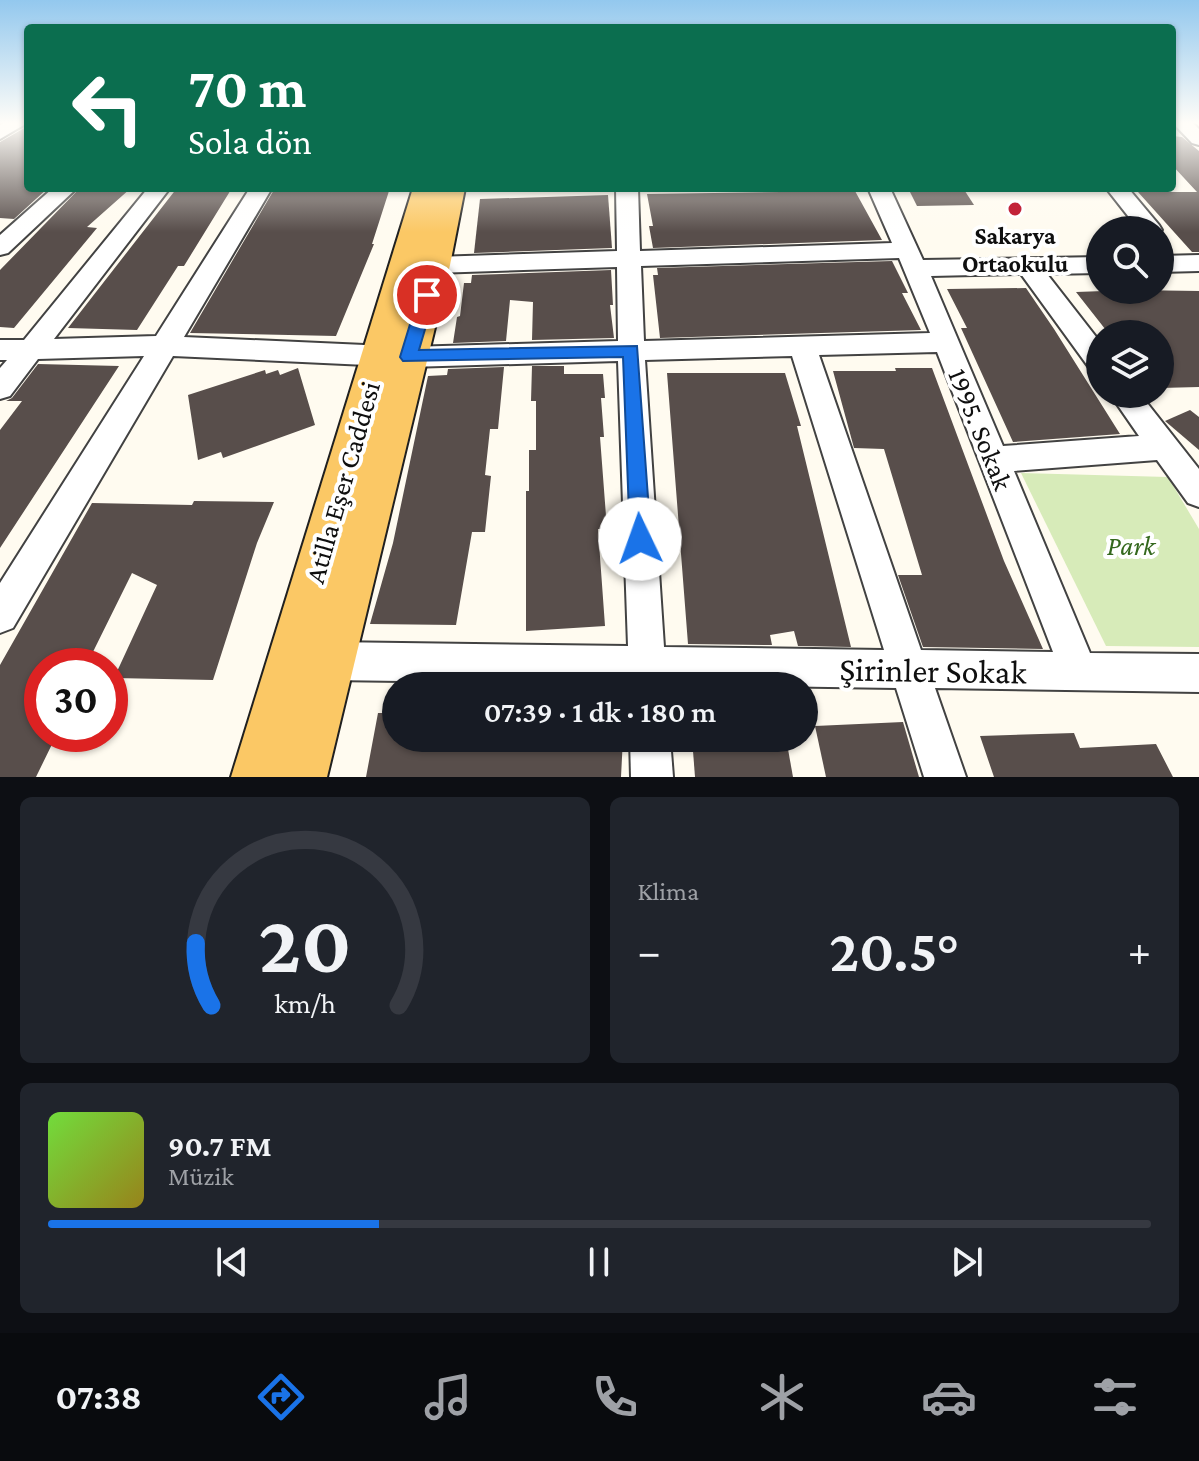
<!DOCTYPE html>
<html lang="tr">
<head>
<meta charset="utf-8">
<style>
	:root { --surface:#171b24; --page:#20242c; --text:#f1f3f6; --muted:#9ea1a6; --line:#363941; --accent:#1a73e8 }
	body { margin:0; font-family:"Crimson Pro",serif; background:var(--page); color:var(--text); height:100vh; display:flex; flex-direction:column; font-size:30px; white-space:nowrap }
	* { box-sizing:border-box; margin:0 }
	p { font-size:26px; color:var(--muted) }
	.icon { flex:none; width:44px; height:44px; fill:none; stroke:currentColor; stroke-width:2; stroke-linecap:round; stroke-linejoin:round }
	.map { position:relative; height:777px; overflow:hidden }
	.drawer { display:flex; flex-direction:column; gap:20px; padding:20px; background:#0d0f14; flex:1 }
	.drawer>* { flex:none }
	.guide { position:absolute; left:24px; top:24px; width:1152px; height:168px; border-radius:8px; box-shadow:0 2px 6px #0004; background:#0b6e4f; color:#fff; overflow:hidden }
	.fabs { position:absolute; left:1086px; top:216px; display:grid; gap:16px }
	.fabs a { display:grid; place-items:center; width:88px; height:88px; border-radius:50%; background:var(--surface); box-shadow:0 2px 6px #0004; font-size:40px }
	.speed { position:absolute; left:24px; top:648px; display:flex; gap:16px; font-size:40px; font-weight:700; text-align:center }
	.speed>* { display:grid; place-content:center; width:104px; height:104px; border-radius:50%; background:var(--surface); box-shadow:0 2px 6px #0004; line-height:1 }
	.speed .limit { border:12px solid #d22; background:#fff; color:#111 }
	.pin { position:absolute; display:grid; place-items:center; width:68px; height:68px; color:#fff; margin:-34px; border:4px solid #fff; border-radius:50%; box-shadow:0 2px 8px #0007 }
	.me { position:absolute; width:88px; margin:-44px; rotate:357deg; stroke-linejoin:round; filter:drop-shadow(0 0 6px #0008) }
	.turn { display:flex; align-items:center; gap:28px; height:168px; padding:0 32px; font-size:36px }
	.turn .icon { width:104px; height:104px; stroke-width:2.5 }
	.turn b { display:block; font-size:56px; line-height:68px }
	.big { font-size:60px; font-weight:600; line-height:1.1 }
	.drawer .tile { flex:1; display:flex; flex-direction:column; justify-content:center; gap:12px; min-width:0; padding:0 28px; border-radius:12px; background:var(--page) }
	.drawer .dial { align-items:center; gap:0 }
	.dial svg { height:208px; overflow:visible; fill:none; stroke:var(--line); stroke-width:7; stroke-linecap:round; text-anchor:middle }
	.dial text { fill:var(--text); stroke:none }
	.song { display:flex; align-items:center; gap:24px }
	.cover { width:96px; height:96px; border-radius:12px; background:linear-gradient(135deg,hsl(100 70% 55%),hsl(50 70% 35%)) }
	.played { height:8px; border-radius:4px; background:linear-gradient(90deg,var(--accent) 30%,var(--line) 30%) }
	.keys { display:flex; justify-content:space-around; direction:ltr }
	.heat { display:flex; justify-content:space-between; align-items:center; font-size:44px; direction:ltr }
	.drawer .tiles { flex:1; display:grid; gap:20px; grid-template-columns:1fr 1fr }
	.tile:last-child { grid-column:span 2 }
	.trip { position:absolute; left:382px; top:672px; width:436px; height:80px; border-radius:40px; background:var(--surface); box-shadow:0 2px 6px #0004; font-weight:600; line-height:80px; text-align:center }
	.tab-bar { display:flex; height:128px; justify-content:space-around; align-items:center; background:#090b0e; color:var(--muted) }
	.tab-bar .icon { width:56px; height:56px }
	.tab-bar .active { color:var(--accent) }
	.tab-bar b { font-size:36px; color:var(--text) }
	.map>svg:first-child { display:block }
	.green { fill:#d7ebb9 }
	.building { fill:#584e4b }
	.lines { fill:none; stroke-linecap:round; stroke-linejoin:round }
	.minor-casing { stroke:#424242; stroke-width:4 }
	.major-casing { stroke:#202020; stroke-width:4 }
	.minor { fill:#fff; fill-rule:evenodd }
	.major { fill:#fbc865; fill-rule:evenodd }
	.route { fill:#1a73e8; stroke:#114b97; stroke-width:2 }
	.poi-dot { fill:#c2233a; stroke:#fff; stroke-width:3 }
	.labels { text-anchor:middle; stroke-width:8; stroke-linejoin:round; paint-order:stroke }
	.far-poi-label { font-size:24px; font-weight:bold; fill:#0f0f0f; stroke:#fff }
	.street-label { font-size:28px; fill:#0f0f0f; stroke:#fff }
	.park-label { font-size:28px; font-style:italic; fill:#34681d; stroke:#fff }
	.near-street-label { font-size:34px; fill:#0f0f0f; stroke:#fff }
</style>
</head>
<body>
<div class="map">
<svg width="1199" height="777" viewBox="0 0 1199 777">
	<rect width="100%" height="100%" fill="#fffbf0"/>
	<!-- green -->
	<path class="green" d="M1021,473L1168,477L1199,529V647L1106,646Z"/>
	<!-- building -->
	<g class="building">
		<path d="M28,126V188H48L14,219L0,218V142Z"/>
		<path d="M1172,136L1182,137L1199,151V252H1192L1138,192H1197L1172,165Z"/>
		<path d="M80,188H131L87,227L97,228L14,328L0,327V270Z"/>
		<path d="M177,188H232L184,266H178L137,330L68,328Z"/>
		<path d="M275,188L389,191L372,244H374L336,336L190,333Z"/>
		<path d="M908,188H963L974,205L917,206Z"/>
		<path d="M855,191L882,240L653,248L649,226H653L647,194Z"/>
		<path d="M608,195L612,248L474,253L480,199Z"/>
		<path d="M892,261L908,293H902L921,330L660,338L653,275H658L657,268Z"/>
		<path d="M611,270L613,305H610L614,338L532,340L533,302L510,300L506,341L453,343L457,317L460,316L464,283H471L472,275Z"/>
		<path d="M1026,288L1054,329L1120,434L1013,442L961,328H967L947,289Z"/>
		<path d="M1132,290L1199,291V387L1160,388V334H1109L1076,292Z"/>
		<path d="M38,364L119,366L0,548V430L22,401H6L12,398Z"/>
		<path d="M532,366H564V374H603L605,398H601L604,437H600L607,529H598L605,626L526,631V491H529V450H536V401H531Z"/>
		<path d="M504,367L498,429H490L485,475L491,476L485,532H472L456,625L370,624L393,543L428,376L447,375L448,369Z"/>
		<path d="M298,368L315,425L223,458L221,452L198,460L188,395L265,370L266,374L278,370L280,375Z"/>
		<path d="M895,368H932L1004,561L1043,649L923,647L898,575H922L884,449L854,448L833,371H896Z"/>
		<path d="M667,373H785L801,426H797L851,647L798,646L794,631L770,635L772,645L688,644Z"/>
		<path d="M1190,410L1199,417V450L1165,421Z"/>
		<path d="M194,501L274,502L257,543L213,680L114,678L157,585L132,573L86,666H42V734H57L36,777H0V665L92,503L192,505Z"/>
		<path d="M378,713H396V738H623L621,777H366Z"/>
		<path d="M903,722L919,777H826L815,726Z"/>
		<path d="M1074,733L1080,748L1156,744L1173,777H994L980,736Z"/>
		<path d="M692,738H786L793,777H695Z"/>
	</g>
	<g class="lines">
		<defs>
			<g id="minor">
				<path d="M4,123H27L0,139V125Z"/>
				<path d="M1173,123H1193L1199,129V145L1192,143Z"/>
				<path d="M53,188H77L8,253L0,255V235Z"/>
				<path d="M148,188H170L54,339L156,336L250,188H272L184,337L409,347L618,341L617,267L435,273L427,271L423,265L427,259L435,257L617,251L616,188H638L640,251L892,243L868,188H890L923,260L1100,257V273L1047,274L1100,342V372L1090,369L1021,274L931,276L1003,446L1139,436L1110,394H1140L1199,469V507L1188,503L1157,460L1014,471L1090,653L1199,654V692L935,688L966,777H924L896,688L330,680L317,674L311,661L317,648L330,642L628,646L618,361L409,367L173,356L13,628L0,633V583L144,356L38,359L10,396L0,399V368L7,360H0V340H24ZM899,258L930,333L644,341L641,266ZM937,352L1053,652L921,650L819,355ZM792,356L884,650L664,647L645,360Z"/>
				<path d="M1106,188H1128L1159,225L1162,230L1160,233V230H1139Z"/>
				<path d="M1199,255V271L1160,272V256Z"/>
				<path d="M630,738H670L673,777H631Z"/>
			</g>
			<path id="major" d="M413,188H465L450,265L327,777H231Z"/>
		</defs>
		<!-- minor casing -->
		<use href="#minor" class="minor-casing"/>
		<!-- major casing -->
		<use href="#major" class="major-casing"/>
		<!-- minor -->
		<use href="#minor" class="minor"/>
		<!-- major -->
		<use href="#major" class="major"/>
	</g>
	<!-- sky -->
	<linearGradient id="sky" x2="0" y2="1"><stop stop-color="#93c8ee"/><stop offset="0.53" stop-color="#fffdf8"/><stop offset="1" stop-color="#fffdf8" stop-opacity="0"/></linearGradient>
	<rect width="1199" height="232" fill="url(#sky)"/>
	<!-- route -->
	<path class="route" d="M427,290L435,295L419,350L637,346L651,539L648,546L640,549L633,546L630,539L623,357L403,361L400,357L419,295Z"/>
	<!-- markers -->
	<circle class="poi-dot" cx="1015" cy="209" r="8"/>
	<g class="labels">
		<!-- far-poi labels -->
		<g class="far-poi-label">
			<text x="1015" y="244">Sakarya<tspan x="1015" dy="28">Ortaokulu</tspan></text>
		</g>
		<!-- street labels -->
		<g class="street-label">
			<text transform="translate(981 429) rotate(68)" y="10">1995. Sokak</text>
			<text transform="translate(342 482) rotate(-74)" y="10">Atilla Eşer Caddesi</text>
		</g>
		<!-- park labels -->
		<g class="park-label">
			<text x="1131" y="555">Park</text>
		</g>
		<!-- near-street labels -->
		<g class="near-street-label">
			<text transform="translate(933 670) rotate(1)" y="12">Şirinler Sokak</text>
		</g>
	</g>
</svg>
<div class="fabs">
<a><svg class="icon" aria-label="search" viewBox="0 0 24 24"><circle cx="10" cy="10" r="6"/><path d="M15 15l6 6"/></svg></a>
<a><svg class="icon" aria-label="layers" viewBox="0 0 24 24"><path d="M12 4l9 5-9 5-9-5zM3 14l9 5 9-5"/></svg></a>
</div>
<div class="speed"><div class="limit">30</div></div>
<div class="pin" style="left:427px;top:295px;background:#d93025"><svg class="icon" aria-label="arrive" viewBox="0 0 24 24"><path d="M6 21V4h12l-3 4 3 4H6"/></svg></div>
<svg class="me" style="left:640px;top:539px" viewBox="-20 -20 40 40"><circle r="19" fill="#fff"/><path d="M0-13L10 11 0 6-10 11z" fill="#1a73e8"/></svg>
<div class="trip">07:39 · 1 dk · 180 m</div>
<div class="guide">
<div class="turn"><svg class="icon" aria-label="left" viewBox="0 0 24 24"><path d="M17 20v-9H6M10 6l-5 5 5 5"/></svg><div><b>70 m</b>Sola dön</div></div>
</div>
</div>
<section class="drawer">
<div class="tiles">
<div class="tile dial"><svg viewBox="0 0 100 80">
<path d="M14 69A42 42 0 1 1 86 69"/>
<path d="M14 69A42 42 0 0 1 8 45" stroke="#1a73e8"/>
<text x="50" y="56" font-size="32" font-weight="700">20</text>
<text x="50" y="72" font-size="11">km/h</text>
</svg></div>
<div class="tile"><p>Klima</p>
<div class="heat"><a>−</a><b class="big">20.5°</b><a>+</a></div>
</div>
<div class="tile">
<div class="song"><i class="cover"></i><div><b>90.7 FM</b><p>Müzik</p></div></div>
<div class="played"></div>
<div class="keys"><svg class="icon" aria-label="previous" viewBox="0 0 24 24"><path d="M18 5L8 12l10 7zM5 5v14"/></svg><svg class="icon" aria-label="pause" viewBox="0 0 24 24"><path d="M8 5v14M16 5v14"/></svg><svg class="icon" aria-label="next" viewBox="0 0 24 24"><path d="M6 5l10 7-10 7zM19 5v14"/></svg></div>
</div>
</div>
</section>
<nav class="tab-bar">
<b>07:38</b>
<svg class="icon active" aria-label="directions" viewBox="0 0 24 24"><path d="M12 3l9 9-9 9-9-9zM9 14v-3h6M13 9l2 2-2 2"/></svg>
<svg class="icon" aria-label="music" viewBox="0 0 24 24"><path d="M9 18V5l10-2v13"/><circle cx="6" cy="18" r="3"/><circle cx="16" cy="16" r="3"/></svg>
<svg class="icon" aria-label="phone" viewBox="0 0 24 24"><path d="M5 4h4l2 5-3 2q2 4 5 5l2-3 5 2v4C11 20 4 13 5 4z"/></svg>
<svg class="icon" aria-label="climate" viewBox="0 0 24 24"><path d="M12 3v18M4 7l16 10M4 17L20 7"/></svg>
<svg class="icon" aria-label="car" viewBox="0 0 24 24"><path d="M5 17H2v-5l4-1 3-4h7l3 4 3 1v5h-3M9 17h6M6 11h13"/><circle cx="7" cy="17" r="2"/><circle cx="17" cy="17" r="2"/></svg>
<svg class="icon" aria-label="filters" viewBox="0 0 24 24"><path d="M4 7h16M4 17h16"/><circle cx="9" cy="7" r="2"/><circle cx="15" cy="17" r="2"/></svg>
</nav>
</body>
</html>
